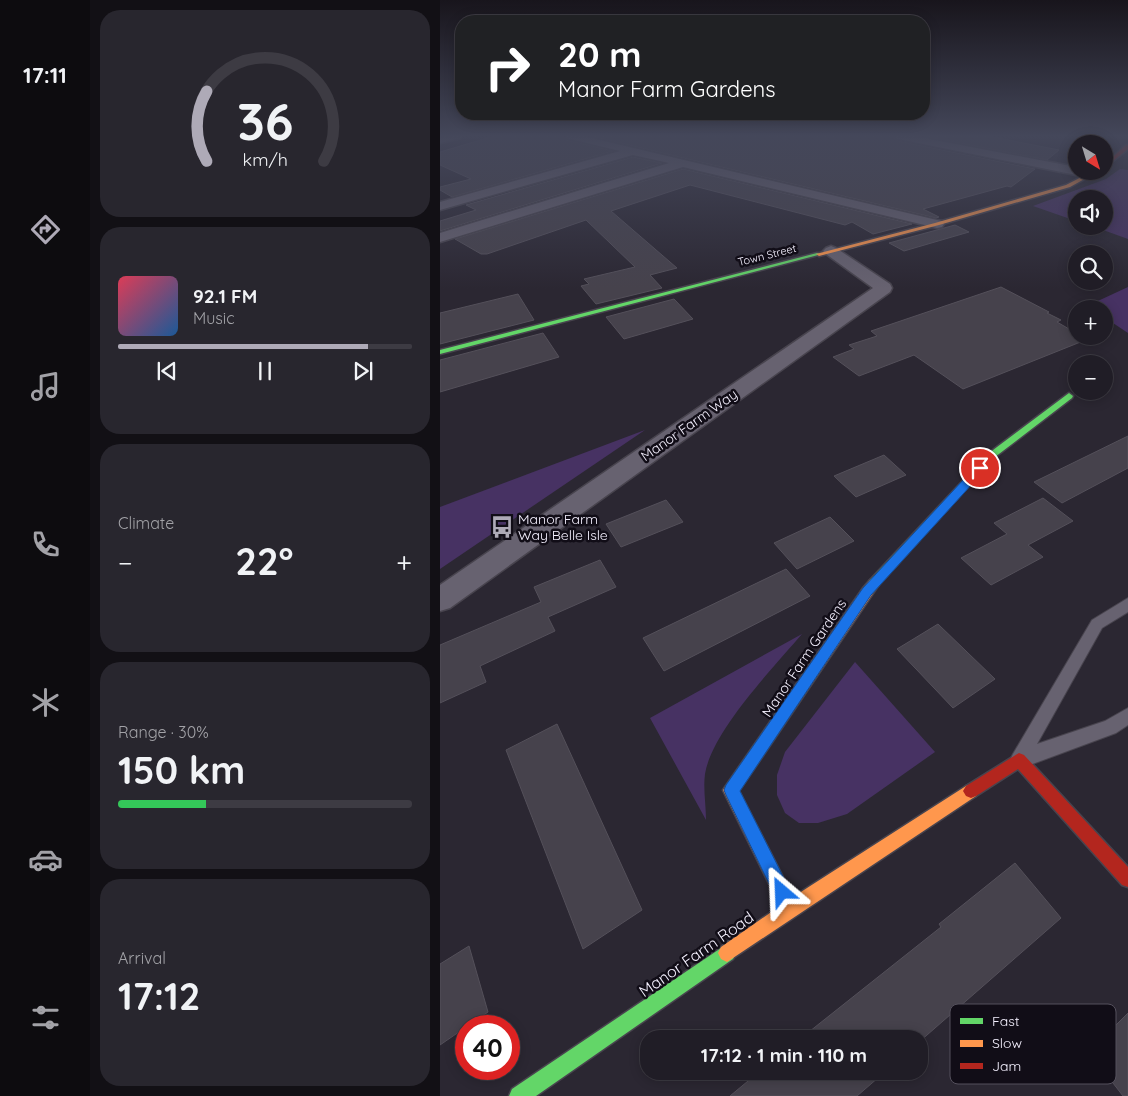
<!DOCTYPE html>
<html lang="en">
<head>
<meta charset="utf-8">
<style>
	:root { --surface:#201d26; --page:#28262e; --text:#f1f3f6; --muted:#a2a2a7; --line:#3d3b43; --accent:#aeaab7 }
	body { margin:0; font-family:Quicksand,sans-serif; background:var(--page); color:var(--text); height:100vh; display:flex; flex-direction:column; font-size:19px; white-space:nowrap }
	* { box-sizing:border-box; margin:0 }
	p { font-size:16px; color:var(--muted) }
	.icon { flex:none; width:28px; height:28px; fill:none; stroke:currentColor; stroke-width:2; stroke-linecap:round; stroke-linejoin:round }
	.map { position:relative; flex:1; overflow:hidden }
	.drawer { display:flex; flex-direction:column; gap:10px; padding:10px; background:#121015; width:350px }
	.drawer>* { flex:none }
	.banner { position:absolute; left:15px; top:15px; width:475px; height:105px; border-radius:20px; box-shadow:0 2px 12px #0003,0 0 0 1px var(--line); background:#202124; color:#fff; overflow:hidden }
	.needle { width:32px; rotate:142deg }
	.fabs { position:absolute; left:628px; top:135px; display:grid; gap:10px }
	.fabs a { display:grid; place-items:center; width:45px; height:45px; border-radius:50%; background:var(--surface); box-shadow:0 2px 12px #0003,0 0 0 1px var(--line); font-size:25px }
	.speed { position:absolute; left:15px; top:1015px; display:flex; gap:10px; font-size:25px; font-weight:700; text-align:center }
	.speed>* { display:grid; place-content:center; width:65px; height:65px; border-radius:50%; background:var(--surface); box-shadow:0 2px 12px #0003,0 0 0 1px var(--line); line-height:1 }
	.speed .limit { border:8px solid #d22; background:#fff; color:#111 }
	.pin { position:absolute; display:grid; place-items:center; width:42px; height:42px; color:#fff; margin:-21px; border:2px solid #fff; border-radius:50%; box-shadow:0 1px 5px #0007 }
	.me { position:absolute; width:55px; margin:-28px; rotate:334deg; stroke-linejoin:round; filter:drop-shadow(0 0 4px #0008) }
	.turn { display:flex; align-items:center; gap:18px; height:105px; padding:0 20px; font-size:22px }
	.turn .icon { width:65px; height:65px; stroke-width:2.5 }
	.turn b { display:block; font-size:35px; line-height:42px }
	.big { font-size:38px; font-weight:800; line-height:1.1 }
	.drawer .card { flex:1; display:flex; flex-direction:column; justify-content:center; gap:8px; min-width:0; padding:0 18px; border-radius:20px; background:var(--page) }
	.drawer .dial { align-items:center; gap:0 }
	.dial svg { height:130px; overflow:visible; fill:none; stroke:var(--line); stroke-width:7; stroke-linecap:round; text-anchor:middle }
	.dial text { fill:var(--text); stroke:none }
	.song { display:flex; align-items:center; gap:15px }
	.cover { width:60px; height:60px; border-radius:8px; background:linear-gradient(135deg,hsl(350 70% 55%),hsl(210 70% 35%)) }
	.played { height:5px; border-radius:2px; background:linear-gradient(90deg,var(--accent) 85%,var(--line) 85%) }
	.keys { display:flex; justify-content:space-around; direction:ltr }
	.heat { display:flex; justify-content:space-between; align-items:center; font-size:28px; direction:ltr }
	.charge { height:8px; border-radius:4px; background:linear-gradient(90deg,#34c759 30%,var(--line) 0) }
	.trip { position:absolute; left:200px; top:1030px; width:288px; height:50px; border-radius:20px; background:var(--surface); box-shadow:0 2px 12px #0003,0 0 0 1px var(--line); font-weight:800; line-height:50px; text-align:center }
	main { display:flex; flex:1; min-height:0 }
	.tabs { display:flex; flex-direction:column; width:90px; justify-content:space-around; align-items:center; background:#0d0c0f; color:var(--muted) }
	.tabs .icon { width:35px; height:35px }
	.tabs .active { color:var(--accent) }
	.tabs b { font-size:22px; color:var(--text) }
	.map>svg:first-child { display:block }
	.green { fill:#473263 }
	.building { fill:#46424c; stroke:#54505a }
	.lines { fill:none; stroke-linecap:round; stroke-linejoin:round }
	.lane-casing { stroke:#48444e; stroke-width:2 }
	.street-casing { stroke:#48444e; stroke-width:3 }
	.fast-casing { stroke:#48444e; stroke-width:3 }
	.slow-casing { stroke:#48444e; stroke-width:3 }
	.jam-casing { stroke:#48444e; stroke-width:3 }
	.lane { fill:#676270; fill-rule:evenodd }
	.street { fill:#676270; fill-rule:evenodd }
	.fast { fill:#63d668; fill-rule:evenodd }
	.slow { fill:#ff974d; fill-rule:evenodd }
	.jam { fill:#b3261e; fill-rule:evenodd }
	.route { fill:#1a73e8; stroke:#114b97 }
	.labels { text-anchor:middle; stroke-width:5; stroke-linejoin:round; paint-order:stroke }
	.far-street-label { font-size:11px; fill:#f5f1ff; stroke:#110d17 }
	.street-label { font-size:14px; fill:#f5f1ff; stroke:#110d17 }
	.poi-label { font-size:14px; fill:#f5f1ff; stroke:#110d17; text-anchor:start }
	.near-street-label { font-size:16px; fill:#f5f1ff; stroke:#110d17 }
	.key { fill:#110d17; stroke:#55515d; stroke-width:1 }
	.key-label { font-size:14px; fill:#f5f1ff }
</style>
</head>
<body>
<main>
<nav class="tabs">
<b>17:11</b>
<svg class="icon active" aria-label="directions" viewBox="0 0 24 24"><path d="M12 3l9 9-9 9-9-9zM9 14v-3h6M13 9l2 2-2 2"/></svg>
<svg class="icon" aria-label="music" viewBox="0 0 24 24"><path d="M9 18V5l10-2v13"/><circle cx="6" cy="18" r="3"/><circle cx="16" cy="16" r="3"/></svg>
<svg class="icon" aria-label="phone" viewBox="0 0 24 24"><path d="M5 4h4l2 5-3 2q2 4 5 5l2-3 5 2v4C11 20 4 13 5 4z"/></svg>
<svg class="icon" aria-label="climate" viewBox="0 0 24 24"><path d="M12 3v18M4 7l16 10M4 17L20 7"/></svg>
<svg class="icon" aria-label="car" viewBox="0 0 24 24"><path d="M5 17H2v-5l4-1 3-4h7l3 4 3 1v5h-3M9 17h6M6 11h13"/><circle cx="7" cy="17" r="2"/><circle cx="17" cy="17" r="2"/></svg>
<svg class="icon" aria-label="filters" viewBox="0 0 24 24"><path d="M4 7h16M4 17h16"/><circle cx="9" cy="7" r="2"/><circle cx="15" cy="17" r="2"/></svg>
</nav>
<section class="drawer">
<div class="card dial"><svg viewBox="0 0 100 80">
<path d="M14 69A42 42 0 1 1 86 69"/>
<path d="M14 69A42 42 0 0 1 14 26" stroke="#aeaab7"/>
<text x="50" y="56" font-size="32" font-weight="700">36</text>
<text x="50" y="72" font-size="11">km/h</text>
</svg></div>
<div class="card">
<div class="song"><i class="cover"></i><div><b>92.1 FM</b><p>Music</p></div></div>
<div class="played"></div>
<div class="keys"><svg class="icon" aria-label="previous" viewBox="0 0 24 24"><path d="M18 5L8 12l10 7zM5 5v14"/></svg><svg class="icon" aria-label="pause" viewBox="0 0 24 24"><path d="M8 5v14M16 5v14"/></svg><svg class="icon" aria-label="next" viewBox="0 0 24 24"><path d="M6 5l10 7-10 7zM19 5v14"/></svg></div>
</div>
<div class="card"><p>Climate</p>
<div class="heat"><a>−</a><b class="big">22°</b><a>+</a></div>
</div>
<div class="card"><p>Range · 30%</p><b class="big">150 km</b><div class="charge"></div></div>
<div class="card"><p>Arrival</p><b class="big">17:12</b></div>
</section>
<div class="map">
<svg width="688" height="1096" viewBox="0 0 688 1096">
	<rect width="100%" height="100%" fill="#2b2732"/>
	<!-- green -->
	<g class="green">
		<path d="M680,169L688,170V239L652,226H664V199H636V221L593,206L666,179Z"/>
		<path d="M688,287V333L664,317V309H651L647,306Z"/>
		<path d="M205,430L0,569V507Z"/>
		<path d="M362,634C333,668 272,731 265,774C263,788 266,805 266,820L210,718Z"/>
		<path d="M415,662L495,752L407,814L378,823H359L345,813L337,795V775L345,752Z"/>
	</g>
	<!-- building -->
	<g class="building">
		<path d="M54,136H123L126,140L173,151L12,197L0,190V187L31,179L0,165V152Z"/>
		<path d="M151,136H451L458,141L595,169L571,187L567,186L483,209L499,217L496,218Z"/>
		<path d="M483,136H548L619,150L607,160Z"/>
		<path d="M193,157L222,163L0,231V221L36,210L26,205Z"/>
		<path d="M243,169L472,224L433,234L412,222L405,225L250,185L171,211L237,268L210,275L222,288L156,304L141,286L149,284L144,279L195,267L146,220L47,254H41L15,239Z"/>
		<path d="M515,225L529,232L464,251L449,243Z"/>
		<path d="M561,287L609,312L607,313L621,320L617,322L636,333V336L648,339L523,389L474,355L419,376L393,357L414,349L409,345L437,336L431,331Z"/>
		<path d="M78,294L94,320L0,344V313Z"/>
		<path d="M234,299L253,319L184,339L166,317Z"/>
		<path d="M103,333L119,357L0,392V360Z"/>
		<path d="M688,436V468L622,503L594,482Z"/>
		<path d="M444,455L466,475L416,497L394,476Z"/>
		<path d="M603,498L633,521L588,545L603,557L551,585L521,558L567,534L554,523Z"/>
		<path d="M226,500L243,522L181,547L166,524Z"/>
		<path d="M390,517L414,541L357,569L334,543Z"/>
		<path d="M160,560L176,587L108,617L115,631L40,666L46,682L0,703V645L101,602L94,587Z"/>
		<path d="M346,569L370,596L224,671L203,638Z"/>
		<path d="M498,624L555,679L513,708L457,649Z"/>
		<path d="M117,724L202,910L143,949L66,750Z"/>
		<path d="M575,863L621,918L479,1042V1039H360L501,927L499,924Z"/>
		<path d="M29,946L48,1012L0,1045V964Z"/>
		<path d="M688,1013V1096H683L649,1052Z"/>
		<path d="M320,1071H446L417,1096H290Z"/>
	</g>
	<g class="lines">
		<defs>
			<path id="lane" d="M688,598V612L662,628L597,744L665,721L688,708V725L676,733L579,769L573,766L570,760L573,754L652,620Z"/>
			<g id="street">
				<path d="M22,136L21,138L0,143V137Z"/>
				<path d="M125,136H143L497,220L502,221L504,224L502,227L497,228L243,167L0,242V233L229,163L193,155L0,210V202L180,151L126,138Z"/>
				<path d="M453,136H474L636,167V171H642L636,175L458,139Z"/>
				<path d="M391,246L396,248L450,284L452,288L450,292L10,608L0,611V585L433,288L386,254L383,251L386,248Z"/>
			</g>
			<g id="fast">
				<path d="M377,253L382,254L0,354V350Z"/>
				<path d="M629,393L633,396L632,398L555,457L438,586H430L428,583L430,580L549,453Z"/>
				<path d="M287,944L293,947L296,953L293,959L96,1096H69L72,1089Z"/>
			</g>
			<g id="slow">
				<path d="M653,171H659L630,187L499,225L379,256L376,254L495,223L626,185Z"/>
				<path d="M434,578L438,580L440,583L438,586L299,791L353,897L526,786L531,784L536,786L539,791L536,796L287,962L281,959L278,953L281,947L340,906L283,790L423,588L430,580Z"/>
			</g>
			<g id="jam">
				<path d="M686,145H688V149L664,168V165Z"/>
				<path d="M579,753L584,755L688,867V887L682,885L578,769L536,796L531,798L526,796L523,791L526,786Z"/>
			</g>
		</defs>
		<!-- lane casing -->
		<use href="#lane" class="lane-casing"/>
		<!-- street casing -->
		<use href="#street" class="street-casing"/>
		<!-- fast casing -->
		<use href="#fast" class="fast-casing"/>
		<!-- slow casing -->
		<use href="#slow" class="slow-casing"/>
		<!-- jam casing -->
		<use href="#jam" class="jam-casing"/>
		<!-- lane -->
		<use href="#lane" class="lane"/>
		<!-- street -->
		<use href="#street" class="street"/>
		<!-- fast -->
		<use href="#fast" class="fast"/>
		<!-- slow -->
		<use href="#slow" class="slow"/>
		<!-- jam -->
		<use href="#jam" class="jam"/>
	</g>
	<!-- sky -->
	<linearGradient id="sky" x2="0" y2="1"><stop stop-color="#18151c"/><stop offset="0.47" stop-color="#44475a"/><stop offset="1" stop-color="#44475a" stop-opacity="0"/></linearGradient>
	<rect width="688" height="289" fill="url(#sky)"/>
	<!-- route -->
	<path class="route" d="M540,465L544,466V471L431,595L300,791L351,892L348,898L342,901L336,898L286,795L284,790L286,785L423,588L536,466Z"/>
	<!-- icons -->
	<defs>
		<symbol id="bus-bare" viewBox="-9 -9 18 18"><path d="M-5-6H5V4H4V6H2V4H-2V6H-4V4H-5ZM-3.5-4V0h7V-4ZM-3.5 1.2v1.5H-2V1.2ZM2 1.2v1.5H3.5V1.2Z" fill="#aeaab7" stroke="#110d17" stroke-width="2.5" paint-order="stroke"/></symbol>
	</defs>
	<g fill-rule="evenodd">
		<use href="#bus-bare" x="46" y="511" width="32" height="32"/>
	</g>
	<g class="labels">
		<!-- far-street labels -->
		<g class="far-street-label">
			<text transform="translate(327 255) rotate(-14)" y="4">Town Street</text>
		</g>
		<!-- street labels -->
		<g class="street-label">
			<text transform="translate(249 425) rotate(-35)" y="5">Manor Farm Way</text>
			<text transform="translate(364 658) rotate(-56)" y="5">Manor Farm Gardens</text>
		</g>
		<!-- poi labels -->
		<g class="poi-label">
			<text x="78" y="524">Manor Farm<tspan x="78" dy="16">Way Belle Isle</tspan></text>
		</g>
		<!-- near-street labels -->
		<g class="near-street-label">
			<text transform="translate(256 954) rotate(-35)" y="6">Manor Farm Road</text>
		</g>
	</g>
	<!-- legend -->
	<rect x="510" y="1004" width="166" height="80" rx="8" class="key"/>
	<rect x="520" y="1018" width="23" height="6" fill="#63d668"/>
	<rect x="520" y="1040" width="23" height="7" fill="#ff974d"/>
	<rect x="520" y="1063" width="23" height="6" fill="#b3261e"/>
	<g class="key-label">
		<text x="552" y="1026">Fast</text>
		<text x="552" y="1048">Slow</text>
		<text x="552" y="1071">Jam</text>
	</g>
</svg>
<div class="fabs">
<a><svg class="needle" viewBox="-14 -14 28 28"><path d="M0-13l5 13h-10z" fill="#e53935"/><path d="M0 13l5-13h-10z" fill="#a2a2a7"/></svg></a>
<a><svg class="icon" aria-label="sound" viewBox="0 0 24 24"><path d="M4 9h4l5-4v14l-5-4H4zM17 9q2 3 0 6"/></svg></a>
<a><svg class="icon" aria-label="search" viewBox="0 0 24 24"><circle cx="10" cy="10" r="6"/><path d="M15 15l6 6"/></svg></a>
<a>+</a>
<a>−</a>
</div>
<div class="speed"><div class="limit">40</div></div>
<div class="pin" style="left:540px;top:468px;background:#d93025"><svg class="icon" aria-label="arrive" viewBox="0 0 24 24"><path d="M6 21V4h12l-3 4 3 4H6"/></svg></div>
<svg class="me" style="left:342px;top:892px" viewBox="-20 -20 40 40"><path d="M0-17L14 15 0 8-14 15z" fill="#1a73e8" stroke="#fff" stroke-width="4"/></svg>
<div class="trip">17:12 · 1 min · 110 m</div>
<div class="banner">
<div class="turn"><svg class="icon" aria-label="right" viewBox="0 0 24 24"><path d="M7 20v-9h11M14 6l5 5-5 5"/></svg><div><b>20 m</b>Manor Farm Gardens</div></div>
</div>
</div>
</main>
</body>
</html>
